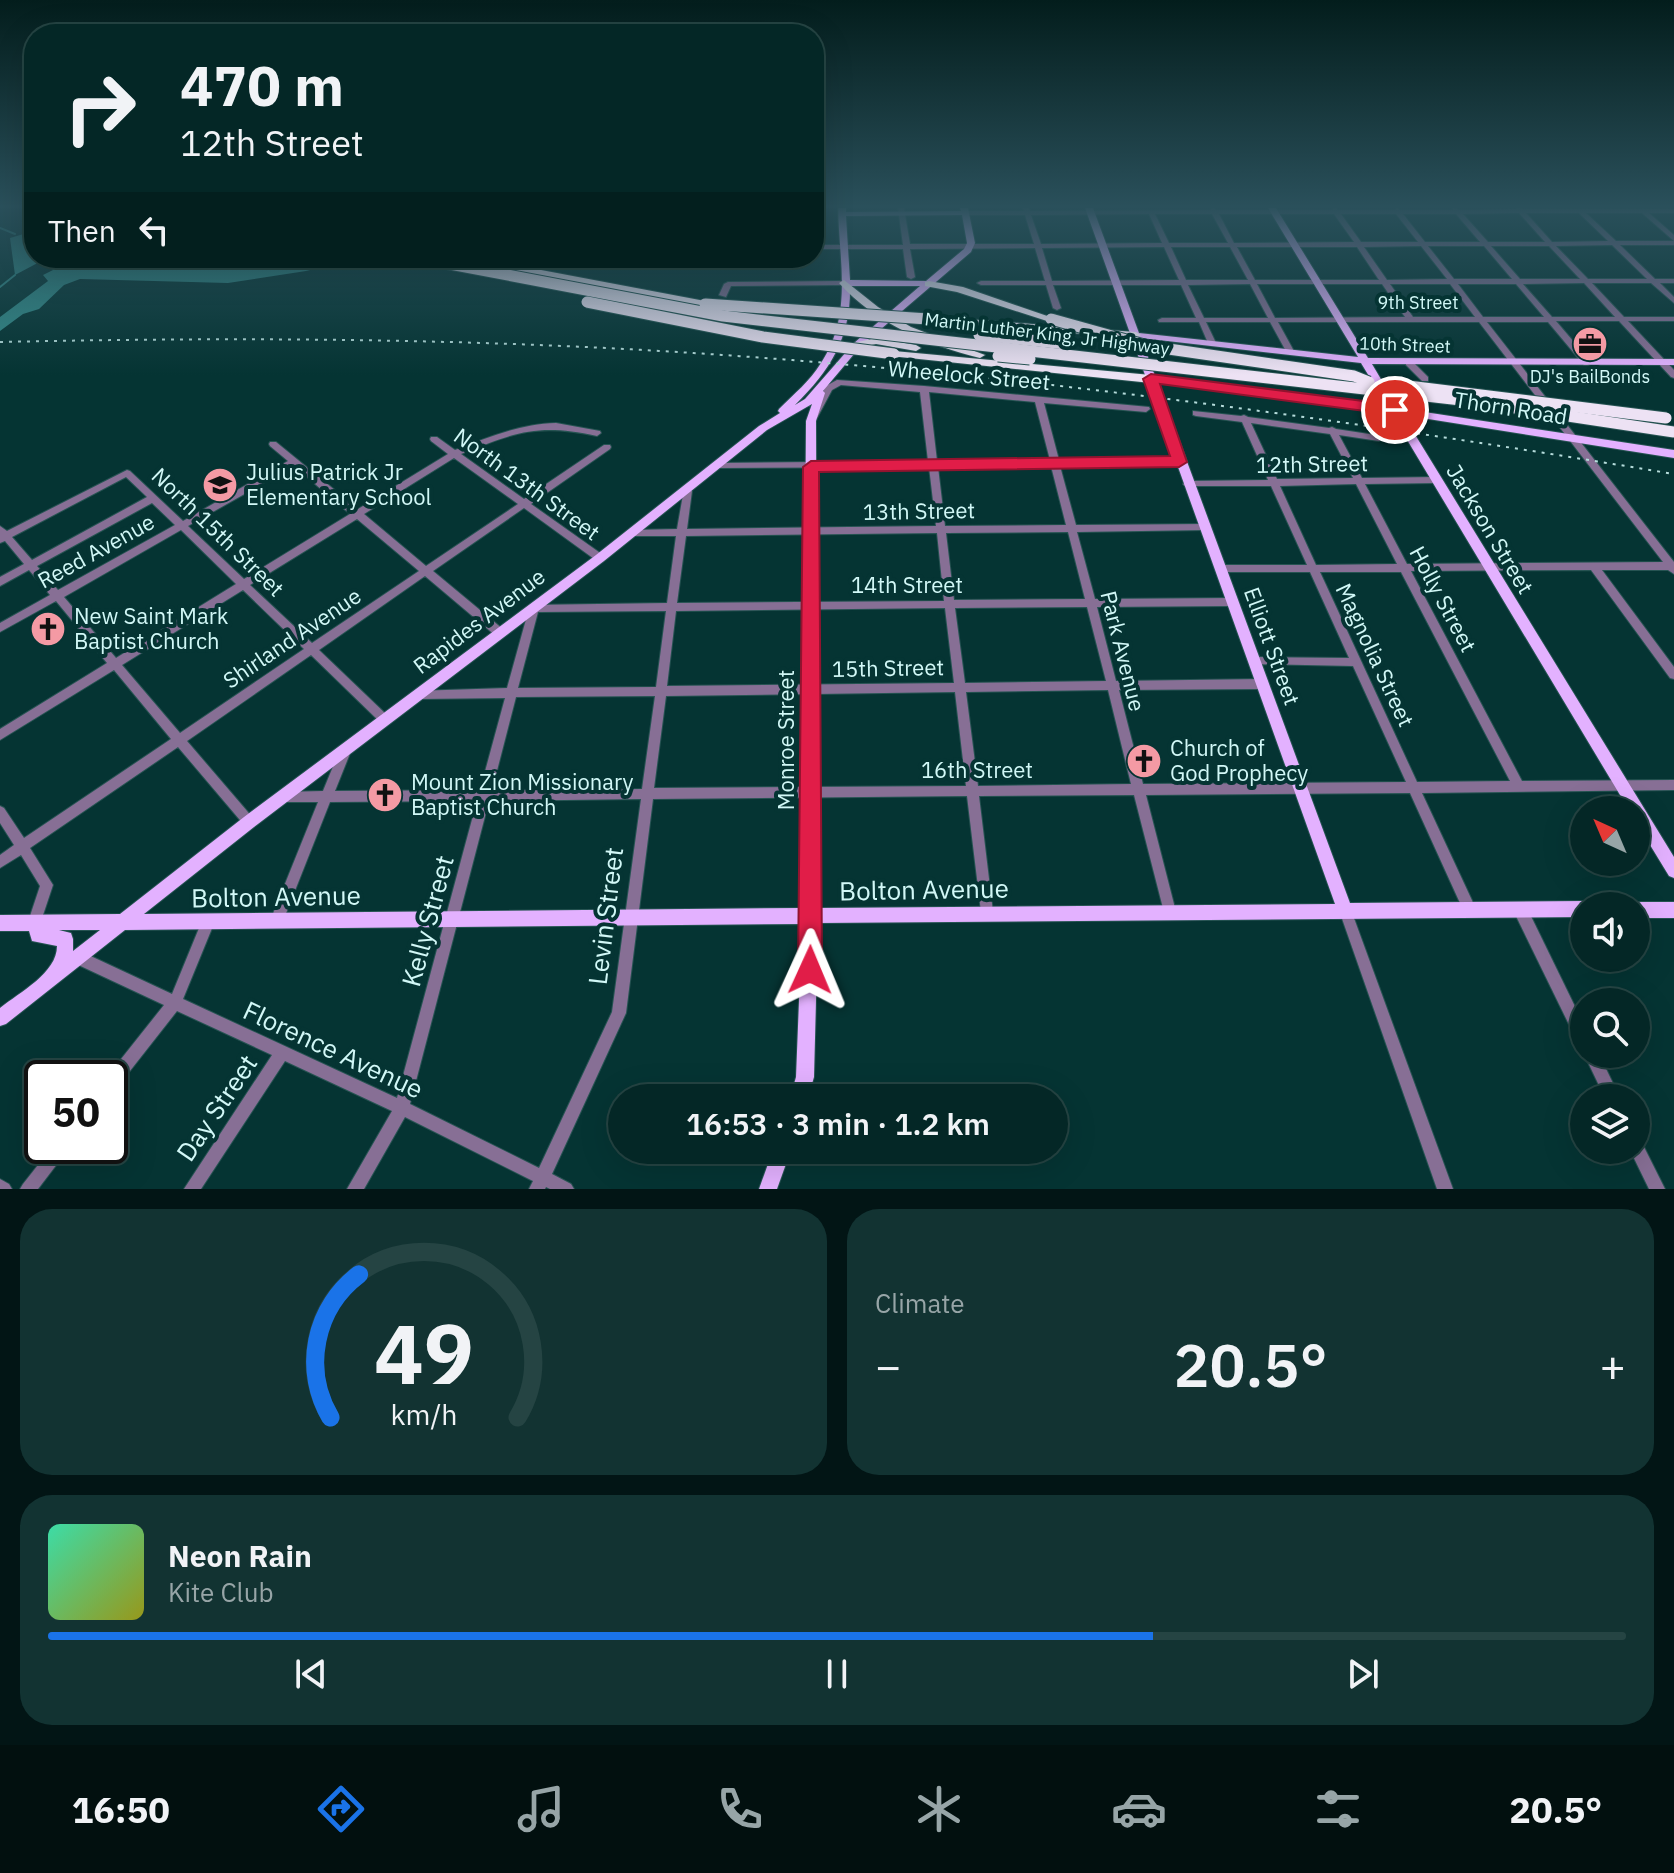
<!DOCTYPE html>
<html lang="en">
<head>
<meta charset="utf-8">
<style>
	:root { --surface:#042726; --page:#123332; --text:#f1f3f6; --muted:#97a5a7; --line:#254443; --accent:#1a73e8 }
	body { margin:0; font-family:"IBM Plex Sans",sans-serif; background:var(--page); color:var(--text); height:100vh; display:flex; flex-direction:column; font-size:30px; white-space:nowrap }
	* { box-sizing:border-box; margin:0 }
	p { font-size:26px; color:var(--muted) }
	.icon { flex:none; width:44px; height:44px; fill:none; stroke:currentColor; stroke-width:2; stroke-linecap:round; stroke-linejoin:round }
	.map { position:relative; height:1189px; overflow:hidden }
	.side { display:flex; flex-direction:column; gap:20px; padding:20px; background:#021515; flex:1 }
	.side>* { flex:none }
	.hud { position:absolute; left:24px; top:24px; width:800px; height:244px; border-radius:32px; box-shadow:0 8px 32px #0002,0 0 0 2px var(--line); background:#042726; color:var(--text); overflow:hidden }
	.needle { width:52px; rotate:316deg }
	.buttons { position:absolute; left:1570px; top:796px; display:grid; gap:16px }
	.buttons a { display:grid; place-items:center; width:80px; height:80px; border-radius:50%; background:var(--surface); box-shadow:0 8px 32px #0002,0 0 0 2px var(--line); font-size:40px }
	.speed { position:absolute; left:24px; top:1060px; display:flex; gap:16px; font-size:40px; font-weight:700; text-align:center }
	.speed>* { display:grid; place-content:center; width:104px; height:104px; border-radius:50%; background:var(--surface); box-shadow:0 8px 32px #0002,0 0 0 2px var(--line); line-height:1 }
	.speed .limit { border:4px solid #111; border-radius:12px; background:#fff; color:#111 }
	.pin { position:absolute; display:grid; place-items:center; width:68px; height:68px; color:#fff; margin:-34px; border:4px solid #fff; border-radius:50%; box-shadow:0 2px 8px #0007 }
	.me { position:absolute; width:88px; margin:-44px; rotate:1deg; stroke-linejoin:round; filter:drop-shadow(0 0 6px #0008) }
	.turn { display:flex; align-items:center; gap:28px; height:168px; padding:0 24px; font-size:36px }
	.turn .icon { width:104px; height:104px; stroke-width:2.5 }
	.turn b { display:block; font-size:56px; line-height:68px }
	.then { display:flex; align-items:center; height:76px; padding:0 24px; background:#0003; gap:16px; font-size:30px }
	.big { font-size:60px; font-weight:600; line-height:1.1 }
	.side .widget { flex:1; display:flex; flex-direction:column; justify-content:center; gap:12px; min-width:0; padding:0 28px; border-radius:32px; background:var(--page) }
	.side .dial { align-items:center; gap:0 }
	.dial svg { height:208px; overflow:visible; fill:none; stroke:var(--line); stroke-width:7; stroke-linecap:round; text-anchor:middle }
	.dial text { fill:var(--text); stroke:none }
	.song { display:flex; align-items:center; gap:24px }
	.cover { width:96px; height:96px; border-radius:12px; background:linear-gradient(135deg,hsl(160 70% 55%),hsl(60 70% 35%)) }
	.played { height:8px; border-radius:4px; background:linear-gradient(90deg,var(--accent) 70%,var(--line) 70%) }
	.keys { display:flex; justify-content:space-around; direction:ltr }
	.heat { display:flex; justify-content:space-between; align-items:center; font-size:44px; direction:ltr }
	.side .tiles { flex:1; display:grid; gap:20px; grid-template-columns:1fr 1fr }
	.widget:last-child { grid-column:span 2 }
	.trip { position:absolute; left:608px; top:1084px; width:460px; height:80px; border-radius:40px; background:var(--surface); box-shadow:0 8px 32px #0002,0 0 0 2px var(--line); font-weight:600; line-height:80px; text-align:center }
	.menu { display:flex; height:128px; justify-content:space-around; align-items:center; background:#02100f; color:var(--muted) }
	.menu .icon { width:56px; height:56px }
	.menu .on { color:var(--accent) }
	.menu b { font-size:36px; color:var(--text) }
	.map>svg:first-child { display:block }
	.water { fill:#338c8a }
	.lines { fill:none; stroke-linecap:round; stroke-linejoin:round }
	.stream { stroke:#338c8a; stroke-width:2 }
	.minor-casing { stroke:#265352; stroke-width:2 }
	.major-casing { stroke:#265352; stroke-width:2 }
	.highway-casing { stroke:#265352; stroke-width:2 }
	.minor { fill:#876f95; fill-rule:evenodd }
	.major { fill:#e3b1ff; fill-rule:evenodd }
	.highway { fill:#ede2f4; fill-rule:evenodd }
	.rail { stroke:#b5dcdb; stroke-width:2; stroke-dasharray:3 6; stroke-linecap:butt }
	.highway-bridge-casing { stroke:#265352; stroke-width:13; stroke-linecap:butt }
	.highway-bridge { stroke:#ede2f4; stroke-width:11 }
	.route { fill:#e11d48; stroke:#92132f; stroke-width:2 }
	.labels { text-anchor:middle; stroke-width:8; stroke-linejoin:round; paint-order:stroke }
	.far-street-label { font-size:18px; fill:#d2f8f7; stroke:#053433 }
	.far-poi-label { font-size:18px; fill:#d2f8f7; stroke:#053433 }
	.street-label { font-size:22px; fill:#d2f8f7; stroke:#053433 }
	.poi-label { font-size:22px; fill:#d2f8f7; stroke:#053433; text-anchor:start }
	.near-street-label { font-size:26px; fill:#d2f8f7; stroke:#053433 }
</style>
</head>
<body>
<div class="map">
<svg width="1674" height="1189" viewBox="0 0 1674 1189">
	<rect width="100%" height="100%" fill="#053433"/>
	<!-- water -->
	<g class="water">
		<path d="M27,233L34,245V258H47L15,275L10,238Z"/>
		<path d="M120,258H359L306,271L228,283L80,279L64,285L39,309L23,314L0,331V317L48,281L43,275L69,262L104,269Z"/>
	</g>
	<g class="lines">
		<!-- stream -->
		<g class="stream">
			<path d="M0,228L15,234"/>
			<path d="M40,263L54,269"/>
			<path d="M0,287L15,275"/>
		</g>
		<defs>
			<g id="minor">
				<path d="M898,208H904L910,244H1034L1025,215H965L962,213L965,211H1024L1023,208H1029L1030,211L1210,210L1213,208L1216,210H1332L1335,208L1338,210H1394L1397,208L1400,210H1453V208L1460,210L1516,209L1519,208L1522,209H1674V213H1649L1674,235V245H1620L1655,279H1674V283H1660L1674,297V303L1651,283H1592L1624,317H1674V321H1628L1674,370V378L1671,377L1619,321H1556L1590,361L1591,363L1587,365H1584L1548,322H1487L1674,562V574L1668,570H1602L1674,667V679L1670,678L1591,570L1411,571L1522,781L1674,780V790L1422,793L1476,909L1475,914L1470,915L1465,914L1410,793L1146,795L1176,912L1175,917L1170,918L1165,917L1164,912L1134,795L979,796L993,912L992,917L987,918L982,917L981,912L967,796L653,799L626,1013L552,1174L571,1184L574,1189H550L546,1187L545,1189H529L533,1181L405,1117L364,1189H347L392,1111L285,1061L201,1189H184L272,1055L177,1011L115,1090L110,1092V1078H106L164,1005L72,962L70,957L72,952L77,950L82,952L172,994L204,916L209,915L214,916L215,921L183,999L397,1098L477,801L330,802L281,926L276,927L271,926L270,921L318,802H283L279,801L277,797L279,793L283,792L323,791L341,747L345,746L349,747L351,751L335,791L480,790L505,698L419,699L415,697L414,694L415,691L507,688L530,605L667,603L676,536H632L627,533L632,530L677,529L684,489L687,488L692,491L687,529L936,526L929,467L714,468L713,466L717,463L928,461L920,392L841,385L832,390L817,418H811L810,416L826,386L837,380L924,386L1149,407L1150,409L1146,412L1044,403L1059,460L1179,459L1183,462L1179,465L1060,466L1076,525L1206,524L1211,527L1206,530L1077,532L1095,599L1233,598L1237,599L1238,602L1237,605L1233,606L1097,607L1116,681L1262,679L1266,681L1267,684L1266,687L1262,689L1119,690L1143,784L1406,782L1353,666L1251,664L1250,661L1251,658L1255,657L1349,658L1310,572H1218L1216,569L1218,566L1221,565H1307L1271,486H1185L1183,484L1188,481L1268,480L1242,422L1196,416L1193,415V411L1241,416L1244,415L1248,417L1329,428L1332,427L1336,429L1382,436L1383,438L1379,441L1339,435L1362,478L1437,477L1441,480L1437,483L1365,484L1407,564L1663,562L1479,322H1278L1295,353L1291,355L1287,353L1270,322H1206L1216,343L1212,345L1208,343L1199,322H1159L1158,320L1162,318H1196L1181,285H1053L1061,308L1057,310L1053,308L1046,285H981L977,283L981,281H1045L1035,248L910,249L915,277L911,279L907,277L903,249H814V245H903ZM1519,213L1545,242H1488L1463,214ZM1526,213H1579L1608,241L1552,242ZM1586,213H1642L1674,241H1616ZM1149,214L1162,243L1041,244L1031,215ZM1155,214H1212L1228,243H1169ZM1219,214H1334L1354,242L1234,243ZM1341,214H1396L1418,242H1361ZM1403,214H1456L1480,242H1425ZM1612,245L1647,279H1588L1556,246ZM1421,246L1447,279L1387,280L1364,247ZM1428,246H1484L1512,279H1454ZM1491,246H1549L1580,279H1520ZM1164,247L1179,280L1052,281L1042,248ZM1171,247H1230L1248,280H1186ZM1237,247H1357L1379,280H1255ZM1584,283L1615,317H1552L1523,284ZM1250,284L1268,318H1204L1188,285ZM1257,284H1382L1405,317L1275,318ZM1390,284H1450L1475,317H1413ZM1458,284H1516L1544,317H1483ZM929,392L1035,402L1050,460L937,461ZM1251,423L1330,434L1353,478L1277,479ZM1051,466L1066,525L945,526L938,467ZM1356,484L1397,564L1316,565L1280,486ZM1068,532L1085,599L954,600L946,533ZM937,533L944,601L677,603L686,536ZM1320,572H1401L1510,781L1417,782ZM1087,607L1106,681L965,683L955,608ZM945,608L954,683L667,686L676,611ZM666,611L656,687L518,688L538,612ZM1108,690L1131,784L978,786L966,692ZM955,692L966,786L654,788L666,696ZM655,696L642,789L492,790L516,697ZM641,799L612,1012L539,1168L410,1104L489,801Z"/>
				<path d="M844,281L848,283L847,285L731,286L726,297L719,295L724,284L728,282Z"/>
				<path d="M1406,361H1412L1428,377V381H1422L1406,365Z"/>
				<path d="M556,423L600,431L601,433L597,436C538,423 516,432 461,454L524,499L604,445H610L611,447L610,449L531,504L603,555L605,558L603,561H597L524,508L433,571L504,630L505,633L504,636H496L425,576L319,650L389,717L391,720L389,723L385,725L381,723L311,655L187,741L253,818L255,822L253,826L249,828L245,826L178,747L30,848L53,885L39,927L34,928L29,927L28,922L40,886L21,855L0,868V855L14,845L0,823V806L4,808L24,838L171,739L114,670L0,740V729L107,663L56,601L0,632V623L50,595L29,570L0,586V577L24,564L5,541L0,543V526L7,531L127,470L130,471L183,521L288,461L270,446L269,444L270,442H276L358,509L448,454L431,441L430,439L431,437H437L455,450C489,437 520,424 556,423ZM454,458L518,504L426,566L364,514ZM294,466L350,514L244,579L188,526ZM126,477L147,497L32,560L12,537ZM152,503L175,525L58,590L37,566ZM357,519L419,571L312,643L250,585ZM181,530L236,584L116,658L64,597ZM243,590L304,649L180,733L122,665Z"/>
				<path d="M1520,903L1525,904L1584,1025V1047L1579,1045L1515,914L1514,909L1515,904Z"/>
				<path d="M1345,904L1350,905L1351,910L1453,1189H1437L1339,910L1340,905Z"/>
				<path d="M1584,1054H1599L1620,1098H1605Z"/>
				<path d="M1636,1139L1641,1141L1665,1189H1649L1630,1150H1636Z"/>
				<path d="M53,1146H69L67,1151L38,1189H20L23,1184Z"/>
				<path d="M0,1179L9,1184L12,1189H0Z"/>
			</g>
			<g id="major">
				<path d="M838,208H846V212L961,211L960,208H968L975,243L971,252L860,347L823,391L825,393L816,421L818,908L1335,904L1085,208H1093L1139,333L1358,357L1268,208H1276L1368,358L1674,359V365L1372,364L1398,408L1674,450V458L1403,415L1674,857V878L1669,876L1636,822V810H1629L1391,413L1334,404L1158,383L1350,903L1584,901L1590,906H1584V917L818,923L814,1077L808,1098H790L796,1077L802,924L125,930L6,1024L0,1026V1008C20,992 57,973 57,946L32,941L29,931H0V915L120,914L244,817L596,555L759,426L780,413L778,411L779,409C794,394 810,381 821,363C853,315 839,261 838,208ZM962,215L967,243L964,249L926,281L850,280L846,216ZM850,286H920L854,343L805,399L795,405C831,370 851,337 850,286ZM1141,338L1361,363L1387,406L1155,376ZM812,404L806,421L802,908L144,914L254,827L604,561L767,430ZM59,930H100L73,951V939L71,933Z"/>
				<path d="M1636,902H1674V918H1636V906H1630Z"/>
				<path d="M773,1150H791L777,1189H759Z"/>
			</g>
			<g id="highway">
				<path d="M458,258H478L705,301L710,304L705,307L463,261Z"/>
				<path d="M844,280L878,307L911,327L985,355L980,358C928,345 876,324 839,283Z"/>
				<path d="M929,281L963,287L1056,319L1051,322L1047,321L957,292L925,286V282Z"/>
				<path d="M928,316L1084,328L1089,331L1084,334L924,321L923,319Z"/>
				<path d="M1108,330L1136,332L1141,335L1136,338L1104,335V331Z"/>
				<path d="M876,338L916,345L921,348L916,351L876,344L857,348L852,345L853,343Z"/>
				<path d="M894,351L1151,375L1157,379L1151,383L890,356V352Z"/>
			</g>
		</defs>
		<!-- minor casing -->
		<use href="#minor" class="minor-casing"/>
		<!-- major casing -->
		<use href="#major" class="major-casing"/>
		<!-- highway casing -->
		<use href="#highway" class="highway-casing"/>
		<!-- minor -->
		<use href="#minor" class="minor"/>
		<!-- major -->
		<use href="#major" class="major"/>
		<!-- highway -->
		<use href="#highway" class="highway"/>
		<!-- rail -->
		<path class="rail" d="M0,342C231,337 462,338 693,353C1022,374 1349,420 1674,474"/>
		<defs>
			<g id="highway-bridge">
				<path d="M418,258L723,316L1461,400L1674,432"/>
				<path d="M587,302L763,337L894,354"/>
				<path d="M705,304L928,319"/>
				<path d="M1051,319L1148,346L1354,376L1369,382"/>
				<path d="M979,335L1066,344"/>
				<path d="M998,356L1030,359"/>
				<path d="M1400,385L1666,418"/>
			</g>
		</defs>
		<!-- highway-bridge casing -->
		<use href="#highway-bridge" class="highway-bridge-casing"/>
		<!-- highway-bridge -->
		<use href="#highway-bridge" class="highway-bridge"/>
	</g>
	<!-- sky -->
	<linearGradient id="sky" x2="0" y2="1"><stop stop-color="#031d1c"/><stop offset="0.55" stop-color="#2a505b"/><stop offset="1" stop-color="#2a505b" stop-opacity="0"/></linearGradient>
	<rect width="1674" height="375" fill="url(#sky)"/>
	<!-- route -->
	<path class="route" d="M1151,374L1395,405L1402,410L1395,415L1160,384L1187,462L1179,467L819,472L822,970L819,978L810,982L802,978L798,970L803,467L811,461L1170,456L1143,379Z"/>
	<!-- icons -->
	<defs>
		<symbol id="office-disc" viewBox="-11 -11 22 22"><circle r="9.5" fill="#f49aa4" stroke="#053433"/><path d="M-6-3h4V-5.5h4V-3h4V5H-6ZM-1-4.5V-3h2v-1.5ZM-6 0V1H6V0Z" fill="#111"/></symbol>
		<symbol id="school-disc" viewBox="-11 -11 22 22"><circle r="9.5" fill="#f49aa4" stroke="#053433"/><path d="M0-5L7-2L0 1L-7-2ZM-4 1L0 2.5L4 1V4Q0 6-4 4Z" fill="#111"/></symbol>
		<symbol id="church-disc" viewBox="-11 -11 22 22"><circle r="9.5" fill="#f49aa4" stroke="#053433"/><path d="M-1.2-6h2.4v3.5h3.3v2.4h-3.3V6h-2.4V-.1h-3.3v-2.4h3.3Z" fill="#111"/></symbol>
	</defs>
	<g fill-rule="evenodd">
		<use href="#office-disc" x="1570" y="324" width="40" height="40"/>
		<use href="#school-disc" x="200" y="465" width="40" height="40"/>
		<use href="#church-disc" x="28" y="609" width="40" height="40"/>
		<use href="#church-disc" x="1124" y="741" width="40" height="40"/>
		<use href="#church-disc" x="365" y="775" width="40" height="40"/>
	</g>
	<g class="labels">
		<!-- far-street labels -->
		<g class="far-street-label">
			<text x="1418" y="309">9th Street</text>
			<text transform="translate(1047 334) rotate(7)" y="6">Martin Luther King, Jr Highway</text>
			<text transform="translate(1405 345) rotate(2)" y="6">10th Street</text>
		</g>
		<!-- far-poi labels -->
		<g class="far-poi-label">
			<text x="1590" y="383">DJ's BailBonds</text>
		</g>
		<!-- street labels -->
		<g class="street-label">
			<text transform="translate(969 375) rotate(5)" y="8">Wheelock Street</text>
			<text transform="translate(1511 408) rotate(9)" y="8">Thorn Road</text>
			<text transform="translate(1312 464) rotate(-1)" y="8">12th Street</text>
			<text transform="translate(527 484) rotate(36)" y="8">North 13th Street</text>
			<text transform="translate(919 511) rotate(-1)" y="8">13th Street</text>
			<text transform="translate(1490 529) rotate(59)" y="8">Jackson Street</text>
			<text transform="translate(218 532) rotate(44)" y="8">North 15th Street</text>
			<text transform="translate(96 551) rotate(-29)" y="8">Reed Avenue</text>
			<text x="907" y="593">14th Street</text>
			<text transform="translate(1443 599) rotate(62)" y="8">Holly Street</text>
			<text transform="translate(479 621) rotate(-37)" y="8">Rapides Avenue</text>
			<text transform="translate(292 638) rotate(-34)" y="8">Shirland Avenue</text>
			<text transform="translate(1272 646) rotate(70)" y="8">Elliott Street</text>
			<text transform="translate(1123 651) rotate(76)" y="8">Park Avenue</text>
			<text transform="translate(1375 655) rotate(65)" y="8">Magnolia Street</text>
			<text transform="translate(888 668) rotate(-1)" y="8">15th Street</text>
			<text transform="translate(786 740) rotate(-90)" y="8">Monroe Street</text>
			<text x="977" y="778">16th Street</text>
		</g>
		<!-- poi labels -->
		<g class="poi-label">
			<text x="246" y="480">Julius Patrick Jr<tspan x="246" dy="25">Elementary School</tspan></text>
			<text x="74" y="624">New Saint Mark<tspan x="74" dy="25">Baptist Church</tspan></text>
			<text x="1170" y="756">Church of<tspan x="1170" dy="25">God Prophecy</tspan></text>
			<text x="411" y="790">Mount Zion Missionary<tspan x="411" dy="25">Baptist Church</tspan></text>
		</g>
		<!-- near-street labels -->
		<g class="near-street-label">
			<text transform="translate(924 890) rotate(-1)" y="9">Bolton Avenue</text>
			<text transform="translate(276 897) rotate(-1)" y="9">Bolton Avenue</text>
			<text transform="translate(606 916) rotate(-83)" y="9">Levin Street</text>
			<text transform="translate(428 921) rotate(-75)" y="9">Kelly Street</text>
			<text transform="translate(333 1050) rotate(25)" y="9">Florence Avenue</text>
			<text transform="translate(217 1108) rotate(-56)" y="9">Day Street</text>
		</g>
	</g>
</svg>
<div class="buttons">
<a><svg class="needle" viewBox="-14 -14 28 28"><path d="M0-13l5 13h-10z" fill="#e53935"/><path d="M0 13l5-13h-10z" fill="#97a5a7"/></svg></a>
<a><svg class="icon" aria-label="sound" viewBox="0 0 24 24"><path d="M4 9h4l5-4v14l-5-4H4zM17 9q2 3 0 6"/></svg></a>
<a><svg class="icon" aria-label="search" viewBox="0 0 24 24"><circle cx="10" cy="10" r="6"/><path d="M15 15l6 6"/></svg></a>
<a><svg class="icon" aria-label="layers" viewBox="0 0 24 24"><path d="M12 4l9 5-9 5-9-5zM3 14l9 5 9-5"/></svg></a>
</div>
<div class="speed"><div class="limit">50</div></div>
<div class="pin" style="left:1395px;top:410px;background:#d93025"><svg class="icon" aria-label="arrive" viewBox="0 0 24 24"><path d="M6 21V4h12l-3 4 3 4H6"/></svg></div>
<svg class="me" style="left:810px;top:970px" viewBox="-20 -20 40 40"><path d="M0-17L14 15 0 8-14 15z" fill="#e11d48" stroke="#fff" stroke-width="4"/></svg>
<div class="trip">16:53 · 3 min · 1.2 km</div>
<div class="hud">
<div class="turn"><svg class="icon" aria-label="right" viewBox="0 0 24 24"><path d="M7 20v-9h11M14 6l5 5-5 5"/></svg><div><b>470 m</b>12th Street</div></div>
<div class="then">Then<svg class="icon" aria-label="left" viewBox="0 0 24 24"><path d="M17 20v-9H6M10 6l-5 5 5 5"/></svg></div>
</div>
</div>
<section class="side">
<div class="tiles">
<div class="widget dial"><svg viewBox="0 0 100 80">
<path d="M14 69A42 42 0 1 1 86 69"/>
<path d="M14 69A42 42 0 0 1 25 14" stroke="#1a73e8"/>
<text x="50" y="56" font-size="32" font-weight="700">49</text>
<text x="50" y="72" font-size="11">km/h</text>
</svg></div>
<div class="widget"><p>Climate</p>
<div class="heat"><a>−</a><b class="big">20.5°</b><a>+</a></div>
</div>
<div class="widget">
<div class="song"><i class="cover"></i><div><b>Neon Rain</b><p>Kite Club</p></div></div>
<div class="played"></div>
<div class="keys"><svg class="icon" aria-label="previous" viewBox="0 0 24 24"><path d="M18 5L8 12l10 7zM5 5v14"/></svg><svg class="icon" aria-label="pause" viewBox="0 0 24 24"><path d="M8 5v14M16 5v14"/></svg><svg class="icon" aria-label="next" viewBox="0 0 24 24"><path d="M6 5l10 7-10 7zM19 5v14"/></svg></div>
</div>
</div>
</section>
<nav class="menu">
<b>16:50</b>
<svg class="icon on" aria-label="directions" viewBox="0 0 24 24"><path d="M12 3l9 9-9 9-9-9zM9 14v-3h6M13 9l2 2-2 2"/></svg>
<svg class="icon" aria-label="music" viewBox="0 0 24 24"><path d="M9 18V5l10-2v13"/><circle cx="6" cy="18" r="3"/><circle cx="16" cy="16" r="3"/></svg>
<svg class="icon" aria-label="phone" viewBox="0 0 24 24"><path d="M5 4h4l2 5-3 2q2 4 5 5l2-3 5 2v4C11 20 4 13 5 4z"/></svg>
<svg class="icon" aria-label="climate" viewBox="0 0 24 24"><path d="M12 3v18M4 7l16 10M4 17L20 7"/></svg>
<svg class="icon" aria-label="car" viewBox="0 0 24 24"><path d="M5 17H2v-5l4-1 3-4h7l3 4 3 1v5h-3M9 17h6M6 11h13"/><circle cx="7" cy="17" r="2"/><circle cx="17" cy="17" r="2"/></svg>
<svg class="icon" aria-label="filters" viewBox="0 0 24 24"><path d="M4 7h16M4 17h16"/><circle cx="9" cy="7" r="2"/><circle cx="15" cy="17" r="2"/></svg>
<b>20.5°</b>
</nav>
</body>
</html>
